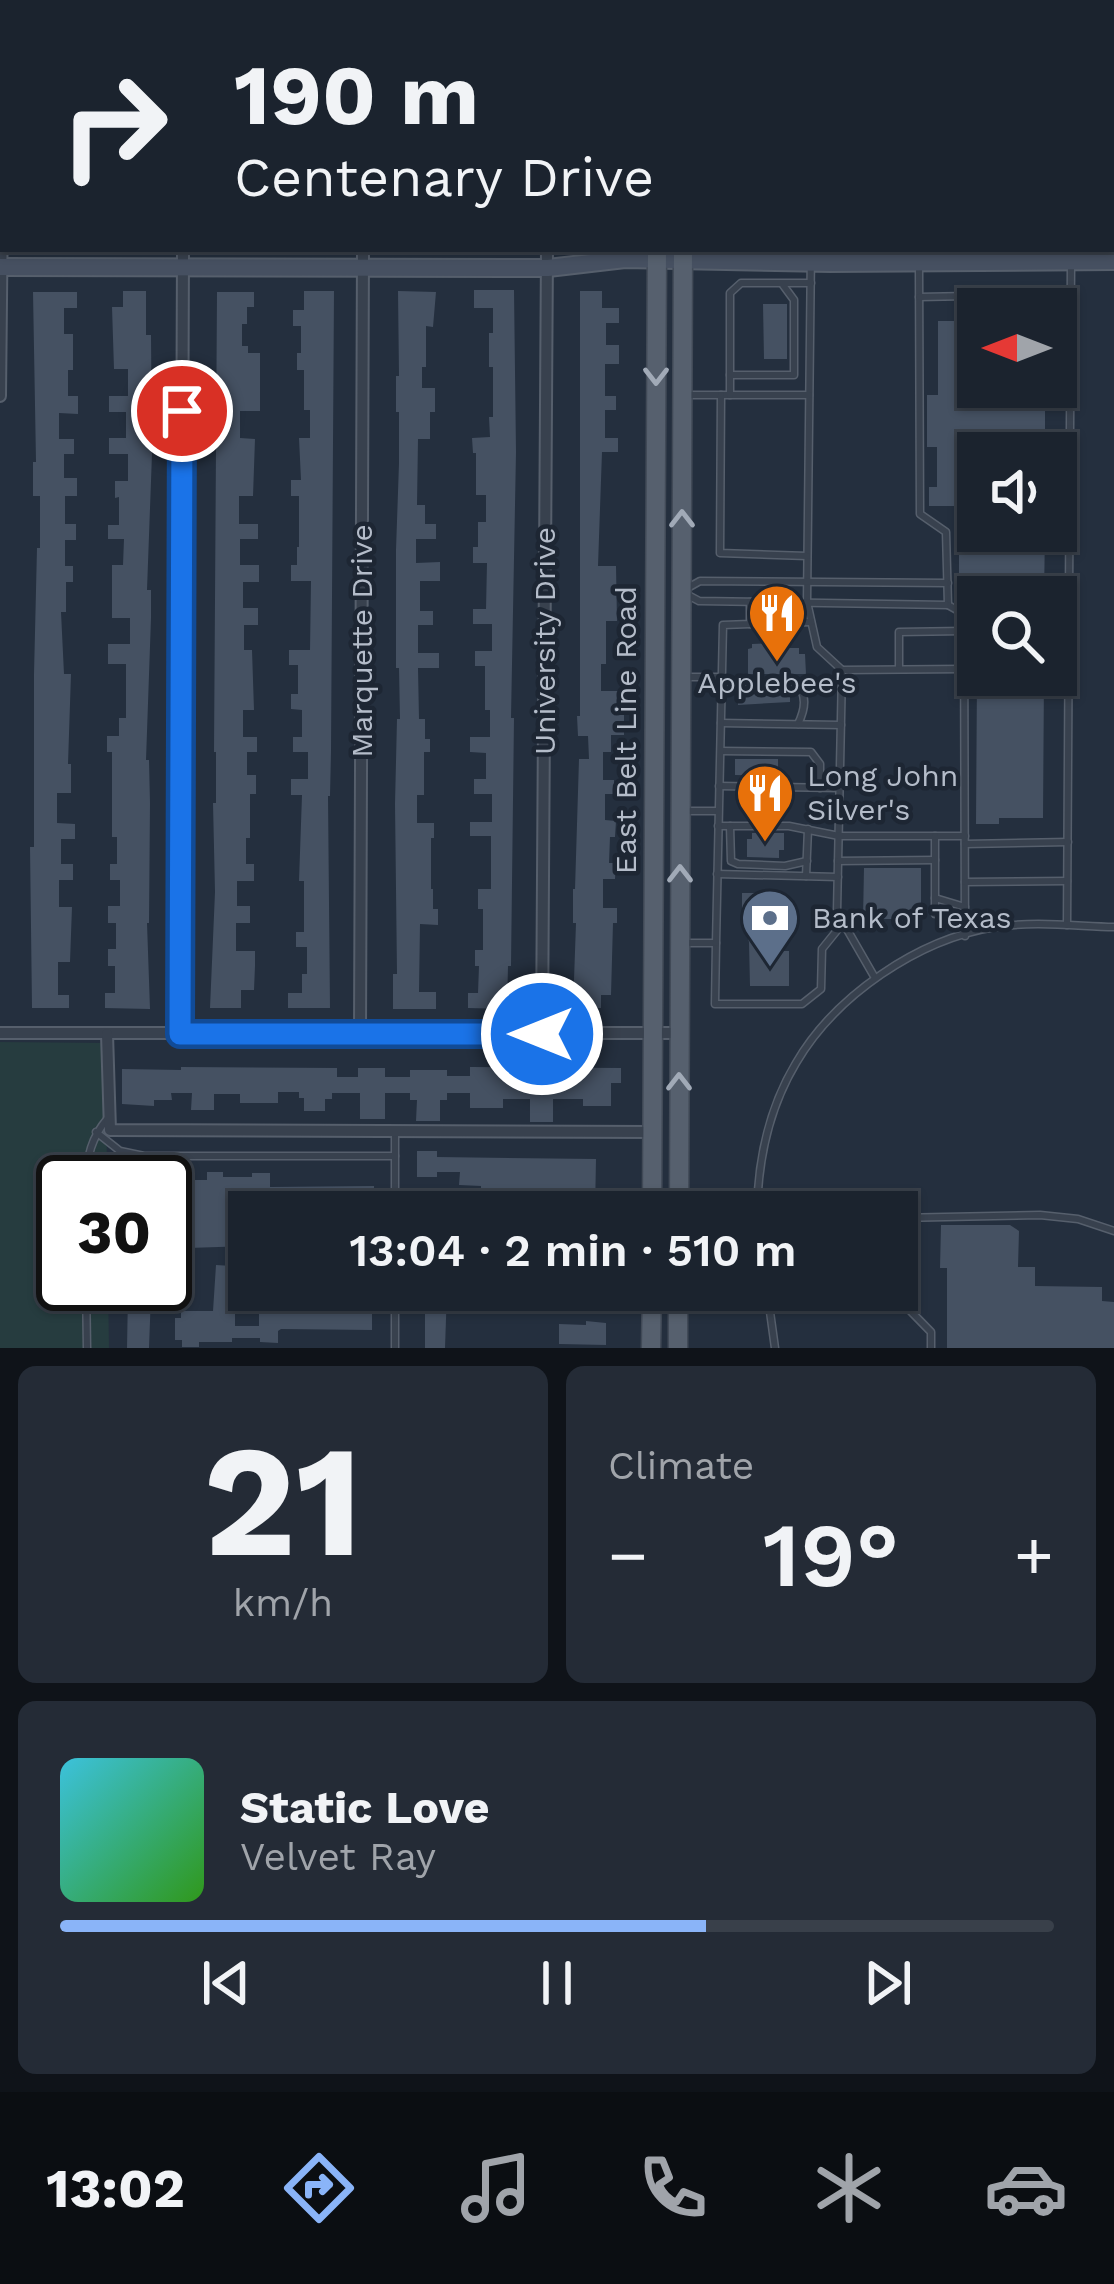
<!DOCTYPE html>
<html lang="en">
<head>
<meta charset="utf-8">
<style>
	:root { --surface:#1b232e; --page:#242b36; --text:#f1f3f6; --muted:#a0a4aa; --line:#39404a; --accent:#8ab4f8 }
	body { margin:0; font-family:"Work Sans",sans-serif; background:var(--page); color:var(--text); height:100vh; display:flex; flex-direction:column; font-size:45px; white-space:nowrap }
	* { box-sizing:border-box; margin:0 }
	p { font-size:39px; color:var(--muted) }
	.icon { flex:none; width:66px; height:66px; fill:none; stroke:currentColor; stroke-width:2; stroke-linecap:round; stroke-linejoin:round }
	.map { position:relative; height:1348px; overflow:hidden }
	.details { display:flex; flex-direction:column; gap:18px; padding:18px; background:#0f1319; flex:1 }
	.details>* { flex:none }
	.hud { position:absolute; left:0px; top:0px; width:1116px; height:252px; box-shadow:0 3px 9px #0004,0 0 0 3px var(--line); background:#1b232e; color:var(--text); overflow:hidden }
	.needle { width:78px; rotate:270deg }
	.tools { position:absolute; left:957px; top:288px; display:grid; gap:24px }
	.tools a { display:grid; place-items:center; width:120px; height:120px; border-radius:0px; background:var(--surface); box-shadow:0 3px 9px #0004,0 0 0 3px var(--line); font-size:60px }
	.speed { position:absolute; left:36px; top:1155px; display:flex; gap:24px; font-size:60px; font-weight:700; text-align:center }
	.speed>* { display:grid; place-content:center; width:156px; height:156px; border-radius:50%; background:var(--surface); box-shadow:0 3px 9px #0004,0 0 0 3px var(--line); line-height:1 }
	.speed .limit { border:6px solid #111; border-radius:18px; background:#fff; color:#111 }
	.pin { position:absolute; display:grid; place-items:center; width:102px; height:102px; color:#fff; margin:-51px; border:6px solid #fff; border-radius:50%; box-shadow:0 3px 12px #0007 }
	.me { position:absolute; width:132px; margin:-66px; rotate:270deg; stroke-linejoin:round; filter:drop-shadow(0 0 9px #0008) }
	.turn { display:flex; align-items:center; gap:42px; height:252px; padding:0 36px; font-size:54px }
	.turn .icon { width:156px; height:156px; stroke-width:2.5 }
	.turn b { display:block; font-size:84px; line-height:102px }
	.big { font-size:90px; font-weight:600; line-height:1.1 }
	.details .widget { flex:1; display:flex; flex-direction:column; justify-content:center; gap:18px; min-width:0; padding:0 42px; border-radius:18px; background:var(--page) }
	.details .dial { align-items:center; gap:0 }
	.dial b { font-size:156px; line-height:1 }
	.song { display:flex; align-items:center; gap:36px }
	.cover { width:144px; height:144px; border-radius:18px; background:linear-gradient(135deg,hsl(190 70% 55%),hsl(110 70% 35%)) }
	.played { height:12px; border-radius:6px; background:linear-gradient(90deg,var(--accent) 65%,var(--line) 65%) }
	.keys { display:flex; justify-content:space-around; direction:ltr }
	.heat { display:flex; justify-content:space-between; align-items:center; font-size:66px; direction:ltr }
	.details .tiles { flex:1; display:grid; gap:18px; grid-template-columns:1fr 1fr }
	.widget:last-child { grid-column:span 2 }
	.trip { position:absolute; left:228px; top:1191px; width:690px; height:120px; border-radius:0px; background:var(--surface); box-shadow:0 3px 9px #0004,0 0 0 3px var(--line); font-weight:600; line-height:120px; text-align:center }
	.dock { display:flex; height:192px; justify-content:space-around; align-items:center; background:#0b0e12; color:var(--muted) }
	.dock .icon { width:84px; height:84px }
	.dock .current { color:var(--accent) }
	.dock b { font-size:54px; color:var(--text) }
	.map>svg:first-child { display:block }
	.green { fill:#263c3f }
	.building { fill:#455162 }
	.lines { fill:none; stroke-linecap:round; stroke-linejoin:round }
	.lane-casing { stroke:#565f6c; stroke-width:9 }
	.street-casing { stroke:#565f6c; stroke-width:14 }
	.secondary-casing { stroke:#565f6c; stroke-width:20 }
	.primary-casing { stroke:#414a57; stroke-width:21 }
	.lane { stroke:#38414e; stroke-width:6 }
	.street { stroke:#38414e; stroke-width:10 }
	.secondary { stroke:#465061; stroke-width:16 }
	.primary { stroke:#56606e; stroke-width:18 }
	.oneway { stroke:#a1aab7 }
	.route-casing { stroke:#114b97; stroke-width:30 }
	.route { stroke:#1a73e8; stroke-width:21 }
	.labels { text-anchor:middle; stroke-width:9; stroke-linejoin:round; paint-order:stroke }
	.street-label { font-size:30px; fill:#b4bcc9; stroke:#1d2633 }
	.poi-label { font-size:30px; fill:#b4bcc9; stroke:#1d2633; text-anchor:start }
</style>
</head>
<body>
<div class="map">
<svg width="1114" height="1348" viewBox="0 0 1114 1348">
	<rect width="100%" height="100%" fill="#242f3e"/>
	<!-- green -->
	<path class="green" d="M0,1042L106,1043L107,1182H63V1284H108L109,1348H0Z"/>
	<!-- building -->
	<g class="building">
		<path d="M474,290H514L516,452L511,718H514L511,966H508L507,1009L468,1008V993H478L479,966H475V950H483V909H478V889H491V836H470V822H492V794H474V779H486V753L470,752V737H490V710H485V666H475V651H492V624H473V609H486L487,563H473V547H478V522H486V495H476V453H473L472,438L490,437L489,417H493V367H489V333H493V308H474Z"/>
		<path d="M123,291H146V335H151L152,454L147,590H151V618L146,760H149L150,803L149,923H147L150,1009L105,1008V993H115V966H108V949H116V923H108V906H120V880H110V864H117V837H112V752H107V736H119V718H126V664H108V644H130V618H112V565H123L124,539H108V525H119V497L115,498V481H128V454H109V438H126V412H109V396H128V369H114L112,307H123Z"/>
		<path d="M304,291H334L331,752L330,796H328L330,1008H288V993H302V974H307V947H296V932H304V881H299L302,795H291V779H308V752H293V737H302V710L291,709V694H298V665H289V650H310L311,581H291V565H297V547H299V496H291V480H301L299,438H310V410H304V370H297V353H301V326H293V310H304Z"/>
		<path d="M398,291L436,292L433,327L426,326V367H422V388H435V412H430V439H418L417,505H425V524H436V539H416V563L440,562V581H420V611H433V625H418V653H439V668H418L419,719H425V739H430V752H424V795H417V823H434V838H431V889H433V909H438V925L420,924L419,992H436V1009H393V974H397L395,804L397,719H400L399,668H396V550L399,463V412H396V376H399Z"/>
		<path d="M580,291H602V308H619V323H606V345H619V364H605V396H616V410H605V438H618V452H602L598,566H616L617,621H606V664H601V691H619V715H624V735H611V752H603V780H614V794H605V820L616,821L615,837H610L609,863H616L615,879H603V908H617V923H613L611,995H601V1008H573L576,923H573V889H575L579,759H589L588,736H578L577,716H580Z"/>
		<path d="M33,292H77V308H64V334H73V370H68V396H78V414L59,413V439H74V454H64V478H77V496H65V524H76V540H65V566H73V582H66V612H61L64,674H71L68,764H71V793H57V823L75,824V839H61V864H73V880H59V907H72L70,962H58V995H69V1008H32L30,847H34V674L37,548H40V496H33V462H36Z"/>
		<path d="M217,292H254V307H247V324H242V346H248V353H260V411H240V438L255,439L253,496H239V524H258V539H240V565H259V582H243V608H258V625H244V650H252L254,710H243V737H257V752H247V775H256V794H250V838H246V864H254V881H237V906H250V923H236V951H255V966L254,990H241V1008H210L215,892L213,803H216V752H214Z"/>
		<path d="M763,304H787V359H764Z"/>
		<path d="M938,321H978V387H1045V453H978V531H1045L1044,597H977V590H959V506H929V487H937V447H927V395H938Z"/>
		<path d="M778,643V648H799V654H805L806,674H748V649L752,648V644Z"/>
		<path d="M977,675H1044L1043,818H999V824H976Z"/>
		<path d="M738,689H790V702L738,705Z"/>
		<path d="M735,759H778V776L735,775Z"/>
		<path d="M752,833H784V850H779V858L747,857V839H752Z"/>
		<path d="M864,868H921V919H863Z"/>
		<path d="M742,893H782L781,921H756L768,951H789V986H750L749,942L742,918Z"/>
		<path d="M181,1067L337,1068V1077H358V1068H385V1077H410V1070H447V1076H470V1067L621,1068V1083H611V1106H583V1099H553V1122H530V1099H503V1108H470V1093H447V1100H440V1121H416L417,1100H410V1093H385V1119H360V1093H332V1099H325V1111H304V1098H299V1092H278V1103H240V1094H214V1110H191L192,1093H171L172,1100H154V1106L122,1104V1069L181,1070Z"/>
		<path d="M417,1151H437V1157L596,1159L595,1212H481V1186L459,1185L460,1172H437V1177H417Z"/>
		<path d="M207,1172H223V1177H252V1173H270V1187L374,1186V1206L314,1208L272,1205V1212H250V1188H226V1233L249,1235V1246L188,1248V1259H165V1177H175V1180H207Z"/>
		<path d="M941,1225H1010L1019,1231L1018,1267H1035V1286L1102,1287V1301L1114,1302V1348H947V1268H940Z"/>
		<path d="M216,1265L232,1266V1270H244L243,1281H235V1326H259V1293H263V1290H281V1308L307,1309V1290H360L358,1310L372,1312V1330L281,1329L278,1331V1343L260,1342V1338H232V1342H199V1347H182V1340H175V1318H181V1311H213Z"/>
		<path d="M122,1284H156V1294H151L149,1348H127L128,1293H122Z"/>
		<path d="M425,1290H447L445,1348H425Z"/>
		<path d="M586,1321L606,1323V1345L559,1344V1324L586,1325Z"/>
	</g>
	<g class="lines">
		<defs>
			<g id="lane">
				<path d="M838,0L841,3"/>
				<path d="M1100,0L1102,3"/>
				<path d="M811,249L807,602L817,647L842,670L837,912L875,978"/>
				<path d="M919,267L920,514L946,532L948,605L964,614L965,936"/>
				<path d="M919,297L1071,294"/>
				<path d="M730,375H794V300L783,285"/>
				<path d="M686,395H809"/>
				<path d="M721,395L720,553L807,556"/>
				<path d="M730,395V293L741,283H811"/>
				<path d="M684,590L700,581L948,583"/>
				<path d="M684,593L699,601L948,605"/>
				<path d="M750,624L811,622"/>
				<path d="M899,669V632L964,631"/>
				<path d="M842,670L964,669"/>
				<path d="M683,677H722"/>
				<path d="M721,682H795C808,694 805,710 798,724"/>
				<path d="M721,723L841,725"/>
				<path d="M721,751L811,752L820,764V788"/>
				<path d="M719,786L840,788"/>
				<path d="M684,811H718"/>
				<path d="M718,826H789L839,836H965"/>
				<path d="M730,826L731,861L738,864L785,866L807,861"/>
				<path d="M965,844L1068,842"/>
				<path d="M838,861L935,860"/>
				<path d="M717,874L838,877"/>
				<path d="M806,876L808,829"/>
				<path d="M965,882L1067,881"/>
				<path d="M935,898L965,907"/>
				<path d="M935,914V836"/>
				<path d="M1067,925L1071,263"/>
				<path d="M683,943H716L715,1004H802L821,989L822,949L843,923"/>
				<path d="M716,943L723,625L750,624V602"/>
				<path d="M96,1132L120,1151L144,1156H395"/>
				<path d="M395,1132V1212"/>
				<path d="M86,1182C87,1156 91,1138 108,1118"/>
				<path d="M757,1212C758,1160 769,1108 796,1063C835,996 918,939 995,927C1034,921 1075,926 1114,927"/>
				<path d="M897,1218L1040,1215L1078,1219L1114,1231"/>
				<path d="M86,1284L87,1348"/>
				<path d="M395,1290V1348"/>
				<path d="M767,1290L775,1348"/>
				<path d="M890,1290L931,1332V1348"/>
			</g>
			<g id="street">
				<path d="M971,0L974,3"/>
				<path d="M4,3V0"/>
				<path d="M184,3V0"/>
				<path d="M365,3V0"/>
				<path d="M548,3V0"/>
				<path d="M0,396L3,109"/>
				<path d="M0,1033H679"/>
				<path d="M360,1033L363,249"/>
				<path d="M107,1034L110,1130L653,1132"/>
				<path d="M180,1034L183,249"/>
				<path d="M542,1034L547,249"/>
			</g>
			<g id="secondary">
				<path d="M1113,240H1114"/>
				<path d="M0,247H3"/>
				<path d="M0,267L548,268L625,259L830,263L1114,261"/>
			</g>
			<g id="primary">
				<path d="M658,3V0"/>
				<path d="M684,3V0"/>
				<path d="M652,1212L657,249"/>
				<path d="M679,1212L683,249"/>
				<path d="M651,1348L652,1290"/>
				<path d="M678,1348V1290"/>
			</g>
		</defs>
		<!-- lane casing -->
		<use href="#lane" class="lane-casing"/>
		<!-- street casing -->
		<use href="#street" class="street-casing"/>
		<!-- secondary casing -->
		<use href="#secondary" class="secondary-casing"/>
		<!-- primary casing -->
		<use href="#primary" class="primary-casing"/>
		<!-- lane -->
		<use href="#lane" class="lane"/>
		<!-- street -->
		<use href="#street" class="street"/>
		<!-- secondary -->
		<use href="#secondary" class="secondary"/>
		<!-- primary -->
		<use href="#primary" class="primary"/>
	</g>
	<!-- one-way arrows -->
	<defs><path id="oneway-chevron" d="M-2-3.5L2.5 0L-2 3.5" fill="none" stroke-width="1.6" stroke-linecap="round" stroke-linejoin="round" transform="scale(3)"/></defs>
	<g class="oneway">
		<use href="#oneway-chevron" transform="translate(656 376) rotate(90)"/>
		<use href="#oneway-chevron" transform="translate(682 519) rotate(-90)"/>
		<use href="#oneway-chevron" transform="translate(680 874) rotate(-90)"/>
		<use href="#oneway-chevron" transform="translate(679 1082) rotate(-90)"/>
	</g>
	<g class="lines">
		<defs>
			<path id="route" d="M182,411L180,1034H542"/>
		</defs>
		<!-- route casing -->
		<use href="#route" class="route-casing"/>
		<!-- route -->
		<use href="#route" class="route"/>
	</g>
	<!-- icons -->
	<defs>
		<symbol id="restaurant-pin" viewBox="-11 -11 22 30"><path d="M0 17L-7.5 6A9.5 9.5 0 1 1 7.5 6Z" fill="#e8710a" stroke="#1d2633"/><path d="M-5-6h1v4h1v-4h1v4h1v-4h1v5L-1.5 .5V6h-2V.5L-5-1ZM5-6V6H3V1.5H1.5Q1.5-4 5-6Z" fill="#fff"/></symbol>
		<symbol id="bank-pin" viewBox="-11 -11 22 30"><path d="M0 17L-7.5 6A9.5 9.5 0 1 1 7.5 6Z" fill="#5c6f8a" stroke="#1d2633"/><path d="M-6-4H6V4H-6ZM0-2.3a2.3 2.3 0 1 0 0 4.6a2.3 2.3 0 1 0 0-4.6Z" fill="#fff"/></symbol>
	</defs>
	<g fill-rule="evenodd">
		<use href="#restaurant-pin" x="744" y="580" width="66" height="90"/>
		<use href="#restaurant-pin" x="732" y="760" width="66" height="90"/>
		<use href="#bank-pin" x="737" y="885" width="66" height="90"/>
	</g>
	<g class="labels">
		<!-- street labels -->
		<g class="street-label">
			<text transform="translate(362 641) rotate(-90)" y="10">Marquette Drive</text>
			<text transform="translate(545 641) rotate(-90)" y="10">University Drive</text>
			<text transform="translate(626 730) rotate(-90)" y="10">East Belt Line Road</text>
		</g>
		<!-- poi labels -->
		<g class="poi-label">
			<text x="777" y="693" text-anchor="middle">Applebee's</text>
			<text x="807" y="786">Long John<tspan x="807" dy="34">Silver's</tspan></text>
			<text x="812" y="928">Bank of Texas</text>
		</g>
	</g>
</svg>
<div class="tools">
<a><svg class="needle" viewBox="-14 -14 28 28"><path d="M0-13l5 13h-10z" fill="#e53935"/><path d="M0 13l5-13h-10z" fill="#a0a4aa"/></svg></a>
<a><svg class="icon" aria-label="sound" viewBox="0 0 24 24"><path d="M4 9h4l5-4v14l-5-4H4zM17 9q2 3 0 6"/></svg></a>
<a><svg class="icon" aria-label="search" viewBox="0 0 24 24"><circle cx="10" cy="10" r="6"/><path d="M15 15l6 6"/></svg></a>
</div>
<div class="speed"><div class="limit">30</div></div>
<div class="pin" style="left:182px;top:411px;background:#d93025"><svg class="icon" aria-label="arrive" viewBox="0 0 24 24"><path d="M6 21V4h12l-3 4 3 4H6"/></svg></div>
<svg class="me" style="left:542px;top:1034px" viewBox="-20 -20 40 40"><circle r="17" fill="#1a73e8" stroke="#fff" stroke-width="3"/><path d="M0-11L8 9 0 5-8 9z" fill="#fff"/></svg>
<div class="trip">13:04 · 2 min · 510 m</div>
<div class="hud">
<div class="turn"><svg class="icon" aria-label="right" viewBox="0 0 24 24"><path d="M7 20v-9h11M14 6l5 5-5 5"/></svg><div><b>190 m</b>Centenary Drive</div></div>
</div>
</div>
<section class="details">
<div class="tiles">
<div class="widget dial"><b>21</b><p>km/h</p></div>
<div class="widget"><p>Climate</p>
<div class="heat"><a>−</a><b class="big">19°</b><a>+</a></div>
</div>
<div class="widget">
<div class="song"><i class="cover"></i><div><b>Static Love</b><p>Velvet Ray</p></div></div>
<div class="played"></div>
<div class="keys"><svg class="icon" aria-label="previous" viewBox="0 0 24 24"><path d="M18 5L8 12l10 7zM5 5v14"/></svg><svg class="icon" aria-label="pause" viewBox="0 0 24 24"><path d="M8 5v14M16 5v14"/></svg><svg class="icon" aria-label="next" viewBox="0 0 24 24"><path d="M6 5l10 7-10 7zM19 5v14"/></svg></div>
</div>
</div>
</section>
<nav class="dock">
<b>13:02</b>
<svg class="icon current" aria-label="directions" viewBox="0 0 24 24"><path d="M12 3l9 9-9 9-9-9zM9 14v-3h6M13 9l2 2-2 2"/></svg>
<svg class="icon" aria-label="music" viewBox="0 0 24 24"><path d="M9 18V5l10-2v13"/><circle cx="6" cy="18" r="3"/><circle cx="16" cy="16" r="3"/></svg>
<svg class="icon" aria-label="phone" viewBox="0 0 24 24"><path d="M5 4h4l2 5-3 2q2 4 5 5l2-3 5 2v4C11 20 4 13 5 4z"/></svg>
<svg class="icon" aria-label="climate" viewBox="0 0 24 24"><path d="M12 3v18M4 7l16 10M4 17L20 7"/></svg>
<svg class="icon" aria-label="car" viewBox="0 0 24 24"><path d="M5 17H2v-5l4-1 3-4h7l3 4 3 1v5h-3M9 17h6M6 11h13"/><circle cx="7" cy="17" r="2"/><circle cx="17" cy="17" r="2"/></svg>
</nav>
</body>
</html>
